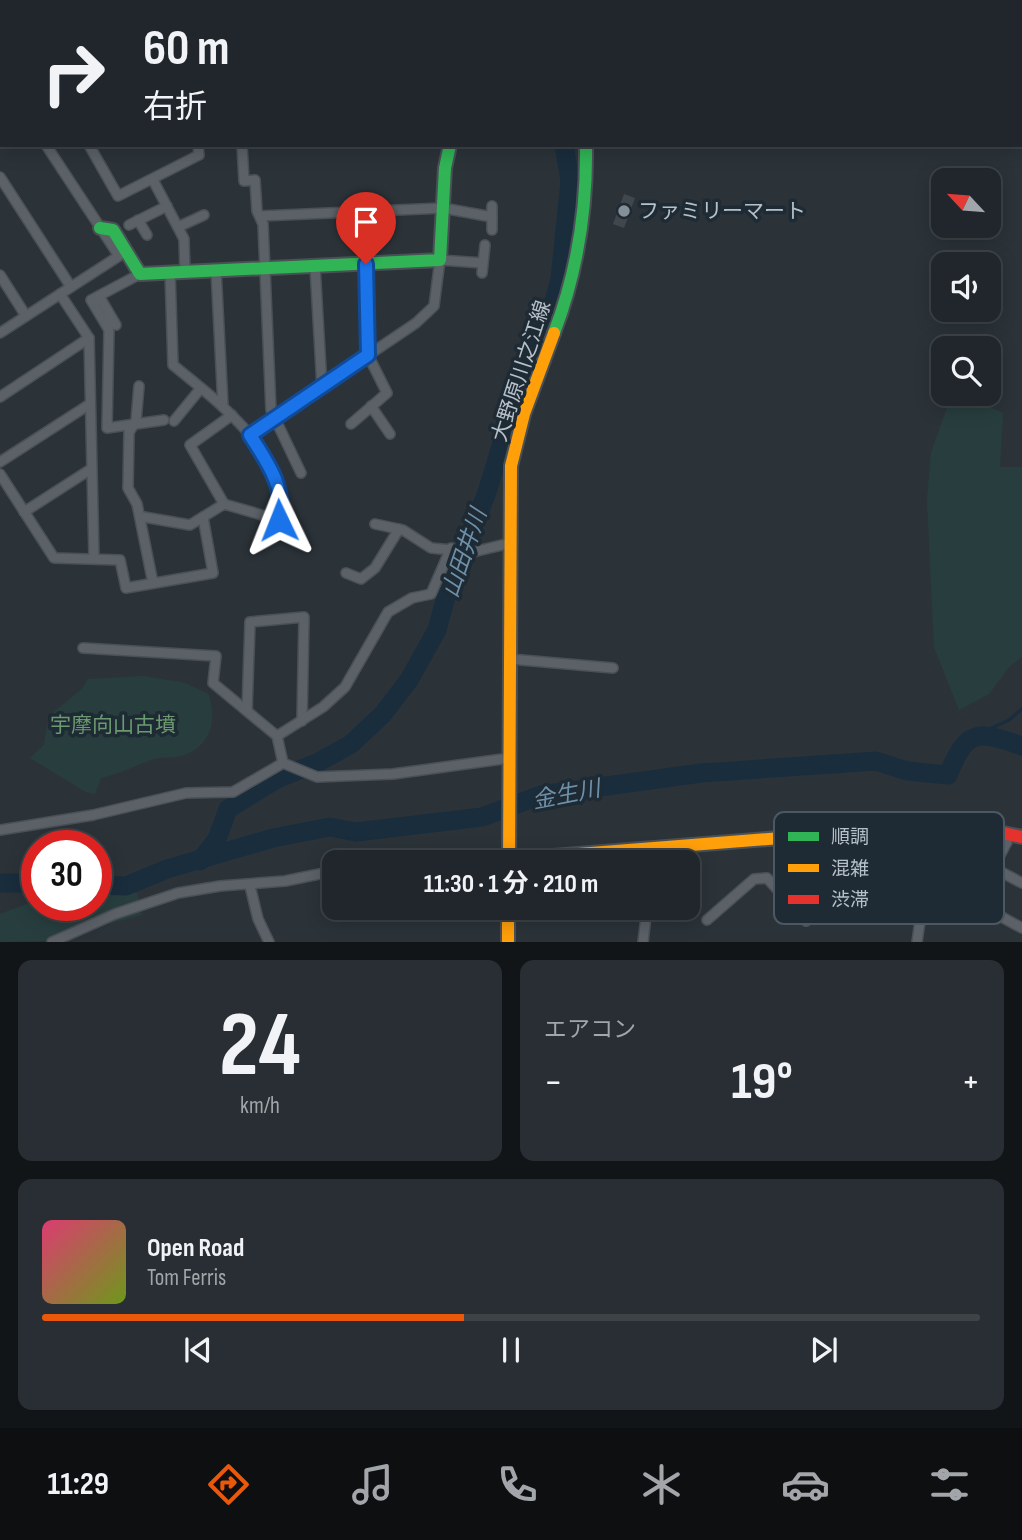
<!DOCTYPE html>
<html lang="ja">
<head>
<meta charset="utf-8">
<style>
	:root { --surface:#20262b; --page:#282e33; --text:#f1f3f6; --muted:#a2a5a9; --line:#3d4347; --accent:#ea580c }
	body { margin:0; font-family:"Sofia Sans Condensed","Noto Sans JP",sans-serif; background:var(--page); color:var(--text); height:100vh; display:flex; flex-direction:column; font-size:26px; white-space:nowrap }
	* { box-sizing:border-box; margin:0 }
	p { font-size:23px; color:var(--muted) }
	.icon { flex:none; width:38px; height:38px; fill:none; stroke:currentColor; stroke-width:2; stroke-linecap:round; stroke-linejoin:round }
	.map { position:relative; height:942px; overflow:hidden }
	.sheet { display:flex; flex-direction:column; gap:18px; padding:18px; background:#121518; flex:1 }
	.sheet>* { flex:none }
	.top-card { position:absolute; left:0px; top:0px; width:1022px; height:147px; box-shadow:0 4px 18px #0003,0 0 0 2px var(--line); background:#20262b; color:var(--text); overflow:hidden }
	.needle { width:46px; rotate:296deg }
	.controls { position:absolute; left:931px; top:168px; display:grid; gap:14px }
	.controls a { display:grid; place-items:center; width:70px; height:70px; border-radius:14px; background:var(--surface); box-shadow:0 4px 18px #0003,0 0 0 2px var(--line); font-size:35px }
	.speed { position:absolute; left:21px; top:830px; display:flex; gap:14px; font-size:35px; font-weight:700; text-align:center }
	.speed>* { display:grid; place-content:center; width:91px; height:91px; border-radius:50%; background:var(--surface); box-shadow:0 4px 18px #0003,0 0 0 2px var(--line); line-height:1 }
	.speed .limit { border:10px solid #d22; background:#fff; color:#111 }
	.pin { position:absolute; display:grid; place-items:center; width:60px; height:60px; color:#fff; margin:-72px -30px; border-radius:50% 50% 50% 0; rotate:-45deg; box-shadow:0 0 7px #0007 }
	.pin .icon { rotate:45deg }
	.me { position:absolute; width:77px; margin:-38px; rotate:358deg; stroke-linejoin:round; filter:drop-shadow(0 0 5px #0008) }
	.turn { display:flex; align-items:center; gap:24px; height:147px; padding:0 28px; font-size:32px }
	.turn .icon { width:91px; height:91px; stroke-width:2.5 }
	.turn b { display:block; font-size:49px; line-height:60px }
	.big { font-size:52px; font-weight:700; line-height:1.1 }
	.sheet .tile { flex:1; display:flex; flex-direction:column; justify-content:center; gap:10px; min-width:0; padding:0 24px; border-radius:14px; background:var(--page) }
	.sheet .dial { align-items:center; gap:0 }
	.dial b { font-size:91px; line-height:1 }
	.song { display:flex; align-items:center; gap:21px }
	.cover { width:84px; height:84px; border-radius:10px; background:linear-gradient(135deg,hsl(340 70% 55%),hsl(80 70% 35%)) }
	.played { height:7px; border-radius:4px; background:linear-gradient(90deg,var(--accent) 45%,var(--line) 45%) }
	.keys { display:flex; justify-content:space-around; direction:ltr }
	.heat { display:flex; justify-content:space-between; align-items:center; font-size:38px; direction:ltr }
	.sheet .tiles { flex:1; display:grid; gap:18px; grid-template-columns:1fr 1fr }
	.tile:last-child { grid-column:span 2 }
	.trip { position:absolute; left:322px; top:850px; width:378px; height:70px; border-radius:14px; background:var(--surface); box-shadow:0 4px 18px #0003,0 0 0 2px var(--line); font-weight:700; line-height:70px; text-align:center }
	.dock { display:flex; height:112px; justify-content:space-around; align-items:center; background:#0d0f11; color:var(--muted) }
	.dock .icon { width:49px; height:49px }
	.dock .active { color:var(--accent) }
	.dock b { font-size:32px; color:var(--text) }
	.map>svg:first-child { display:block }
	.green { fill:#283e3e }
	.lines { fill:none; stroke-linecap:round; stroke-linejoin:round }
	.stream { stroke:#1a2d3d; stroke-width:3.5 }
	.river { stroke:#1a2d3d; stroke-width:19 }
	.building { fill:#40474d }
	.street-casing { stroke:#495056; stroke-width:12 }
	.fast-casing { stroke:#495056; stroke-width:16 }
	.slow-casing { stroke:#495056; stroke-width:16 }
	.jam-casing { stroke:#495056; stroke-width:16 }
	.street { stroke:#5b6167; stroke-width:9 }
	.fast { stroke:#30b455; stroke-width:12 }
	.slow { stroke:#ff9f0a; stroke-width:12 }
	.jam { stroke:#e5322d; stroke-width:12 }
	.route-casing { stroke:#114b97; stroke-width:18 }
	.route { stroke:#1a73e8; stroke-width:12 }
	.poi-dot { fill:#858f97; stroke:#1e2a34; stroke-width:2.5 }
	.labels { text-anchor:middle; stroke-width:7; stroke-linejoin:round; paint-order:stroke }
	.poi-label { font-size:21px; fill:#b5c0c9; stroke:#1e2a34; text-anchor:start }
	.street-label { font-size:21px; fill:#b5c0c9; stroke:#1e2a34 }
	.park-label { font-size:21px; fill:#6c9a70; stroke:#1e2a34 }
	.water-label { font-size:23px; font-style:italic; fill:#6e90a8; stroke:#1e2a34 }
	.key { fill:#1e2a34; stroke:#4b5761; stroke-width:2 }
	.key-label { font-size:19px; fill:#b5c0c9 }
</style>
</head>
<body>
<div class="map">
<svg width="1022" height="942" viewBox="0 0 1022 942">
	<rect width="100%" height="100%" fill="#2b3339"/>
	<!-- green -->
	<g class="green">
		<path d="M962,394L1003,413L1000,467H1022V657L1010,666L989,694L959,710L934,647L927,500L931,453L948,405Z"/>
		<path d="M144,676L185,683L208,694C218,719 211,747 181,756C173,759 162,756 154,759C136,765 120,774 101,778L95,794L86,792L30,758L44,745L49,716L82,689L88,679Z"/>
		<path d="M105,889L137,893L142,915L43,941L0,942V914L37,900V905H96V890Z"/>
	</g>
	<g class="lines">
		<!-- stream -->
		<path class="stream" d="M974,736L1009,720L1022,709"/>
		<!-- river -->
		<g class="river">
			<path d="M527,0L528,2"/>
			<path d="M200,861L217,839L228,809L277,779L319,762L351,744L383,714L409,680L437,630L448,589L486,495L516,398L550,316L560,279L570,181L564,145"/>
			<path d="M0,883H37"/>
			<path d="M96,885L126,886L167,869L273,838L330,827L356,832L482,817L541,795L701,773L876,761L907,771L948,775C967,729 976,730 1022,746"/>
		</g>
	</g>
	<!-- building -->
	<path class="building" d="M624,194L635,198L624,228L613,224Z"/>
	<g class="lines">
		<defs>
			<g id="street">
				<path d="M161,0L163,2"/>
				<path d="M223,0L224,2"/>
				<path d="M278,0V2"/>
				<path d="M329,0L330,2"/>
				<path d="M503,0L504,2"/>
				<path d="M752,2V0"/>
				<path d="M765,2L768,0"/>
				<path d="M0,51H2"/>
				<path d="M0,123L2,122"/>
				<path d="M0,138L2,137"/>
				<path d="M89,145L118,196L199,155L198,145"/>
				<path d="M242,145L244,181L255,180L257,211L263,224L271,410L301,473"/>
				<path d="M0,177L71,287"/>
				<path d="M153,180L184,239L185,272"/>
				<path d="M260,216L443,208L492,217"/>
				<path d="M138,220L147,235"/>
				<path d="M129,225L167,206"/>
				<path d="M178,227L204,215"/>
				<path d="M492,230V206"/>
				<path d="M315,266L322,387"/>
				<path d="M216,270L223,406"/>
				<path d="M482,273L485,245"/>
				<path d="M140,274L91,300L109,330L107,428L164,420"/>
				<path d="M0,275L26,316"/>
				<path d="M60,294L89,338L94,558"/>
				<path d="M99,296L116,325"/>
				<path d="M0,333L119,256L46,145"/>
				<path d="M139,386L136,421L129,432L128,488L137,504L153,583"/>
				<path d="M0,397L89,338"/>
				<path d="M371,406L390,434"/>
				<path d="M174,421L201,388"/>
				<path d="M351,424L387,393L368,355L366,264"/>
				<path d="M250,435L416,323L434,306L440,260L483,263"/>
				<path d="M0,462L90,404"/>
				<path d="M0,474L54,558L120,560L126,588L213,573L203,517"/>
				<path d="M224,504L190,445L232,415"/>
				<path d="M24,512L91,469"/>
				<path d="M144,517L190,525L224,504L279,520C293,457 216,400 173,365L170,272"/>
				<path d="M375,524L403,530L431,548L473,552L510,543"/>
				<path d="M346,573L361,579L375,568L399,529"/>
				<path d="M83,648L216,656L213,683L277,736L283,763"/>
				<path d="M510,659L613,668"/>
				<path d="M247,711L250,622L304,617L302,721"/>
				<path d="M277,736L323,707L345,687L388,612L412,598L431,594L451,548"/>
				<path d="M283,763L317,777L393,774L510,758"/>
				<path d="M0,830L93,815L186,793L233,792L283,763"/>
				<path d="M973,833L1007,842L993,868"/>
				<path d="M648,863V848"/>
				<path d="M1022,883L984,863L976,875L978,904L1022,928"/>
				<path d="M250,886L258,919L269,942"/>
				<path d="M707,920L754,879L767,878L806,921L899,837L894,828"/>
				<path d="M52,942L115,914L178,893L220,886L285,881L334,871"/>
				<path d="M643,942L647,908"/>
				<path d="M917,942L924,893L917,836L928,827"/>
			</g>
			<g id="fast">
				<path d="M1020,95H1022"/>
				<path d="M100,228L113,230L140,274L440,260L445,168L450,145"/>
				<path d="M554,333C577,273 587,209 586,145"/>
			</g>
			<g id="slow">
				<path d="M464,863L868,831"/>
				<path d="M509,863L511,466L524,414L554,333"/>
				<path d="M508,908V942"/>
			</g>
			<g id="jam">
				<path d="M572,0V2"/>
				<path d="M868,831L968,826L1022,837"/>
			</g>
		</defs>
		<!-- street casing -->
		<use href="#street" class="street-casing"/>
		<!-- fast casing -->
		<use href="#fast" class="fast-casing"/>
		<!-- slow casing -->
		<use href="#slow" class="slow-casing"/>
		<!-- jam casing -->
		<use href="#jam" class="jam-casing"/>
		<!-- street -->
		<use href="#street" class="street"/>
		<!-- fast -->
		<use href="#fast" class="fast"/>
		<!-- slow -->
		<use href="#slow" class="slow"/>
		<!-- jam -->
		<use href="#jam" class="jam"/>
	</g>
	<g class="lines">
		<defs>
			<path id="route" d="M279,520C286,487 267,462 250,435L368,355L366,264"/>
		</defs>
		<!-- route casing -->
		<use href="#route" class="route-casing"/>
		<!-- route -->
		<use href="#route" class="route"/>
	</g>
	<!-- markers -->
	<circle class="poi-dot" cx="624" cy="211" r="7"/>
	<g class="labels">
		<!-- poi labels -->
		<g class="poi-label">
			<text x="638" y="218">ファミリーマート</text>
		</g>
		<!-- street labels -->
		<g class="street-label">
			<text transform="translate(521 371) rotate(-72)" y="7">大野原川之江線</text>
		</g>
		<!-- park labels -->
		<g class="park-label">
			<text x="113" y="732">宇摩向山古墳</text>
		</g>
		<!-- water labels -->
		<g class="water-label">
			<text transform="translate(464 553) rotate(-71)" y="8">山田井川</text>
			<text transform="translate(566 794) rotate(-11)" y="8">金生川</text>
		</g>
	</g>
	<!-- legend -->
	<rect x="774" y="812" width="230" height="112" rx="10" class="key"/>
	<rect x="788" y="832" width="31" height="9" fill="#30b455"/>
	<rect x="788" y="864" width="31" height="8" fill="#ff9f0a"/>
	<rect x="788" y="895" width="31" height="9" fill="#e5322d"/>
	<g class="key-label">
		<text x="831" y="843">順調</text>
		<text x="831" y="875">混雑</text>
		<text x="831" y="906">渋滞</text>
	</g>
</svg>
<div class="controls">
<a><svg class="needle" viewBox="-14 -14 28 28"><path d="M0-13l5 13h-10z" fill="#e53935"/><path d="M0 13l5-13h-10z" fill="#a2a5a9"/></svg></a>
<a><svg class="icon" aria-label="sound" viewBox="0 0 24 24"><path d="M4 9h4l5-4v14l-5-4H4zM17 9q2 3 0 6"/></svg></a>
<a><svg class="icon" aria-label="search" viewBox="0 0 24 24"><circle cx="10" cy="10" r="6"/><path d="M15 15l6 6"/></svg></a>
</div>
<div class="speed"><div class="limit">30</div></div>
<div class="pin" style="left:366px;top:264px;background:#d93025"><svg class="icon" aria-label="arrive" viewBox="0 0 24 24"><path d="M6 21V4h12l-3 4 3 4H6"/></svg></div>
<svg class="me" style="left:279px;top:520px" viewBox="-20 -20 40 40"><path d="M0-17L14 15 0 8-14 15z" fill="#1a73e8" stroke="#fff" stroke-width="4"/></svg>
<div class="trip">11:30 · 1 分 · 210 m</div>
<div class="top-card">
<div class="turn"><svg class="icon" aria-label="right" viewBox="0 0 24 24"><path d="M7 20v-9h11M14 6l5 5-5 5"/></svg><div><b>60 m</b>右折</div></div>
</div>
</div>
<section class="sheet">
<div class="tiles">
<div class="tile dial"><b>24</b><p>km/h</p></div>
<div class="tile"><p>エアコン</p>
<div class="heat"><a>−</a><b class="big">19°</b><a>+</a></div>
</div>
<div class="tile">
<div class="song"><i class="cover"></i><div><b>Open Road</b><p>Tom Ferris</p></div></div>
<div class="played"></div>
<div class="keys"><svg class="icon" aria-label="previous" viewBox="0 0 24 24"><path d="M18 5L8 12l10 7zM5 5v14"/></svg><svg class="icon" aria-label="pause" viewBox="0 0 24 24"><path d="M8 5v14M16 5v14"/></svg><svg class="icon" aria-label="next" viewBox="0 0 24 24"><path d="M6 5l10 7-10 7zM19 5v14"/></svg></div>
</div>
</div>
</section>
<nav class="dock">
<b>11:29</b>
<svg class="icon active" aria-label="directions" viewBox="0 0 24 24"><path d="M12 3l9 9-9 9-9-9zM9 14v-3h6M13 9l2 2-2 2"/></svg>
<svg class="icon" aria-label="music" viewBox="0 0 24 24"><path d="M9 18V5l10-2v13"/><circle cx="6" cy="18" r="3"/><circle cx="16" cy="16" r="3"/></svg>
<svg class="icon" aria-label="phone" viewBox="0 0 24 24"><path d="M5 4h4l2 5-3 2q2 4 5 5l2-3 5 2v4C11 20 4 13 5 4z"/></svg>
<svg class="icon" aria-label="climate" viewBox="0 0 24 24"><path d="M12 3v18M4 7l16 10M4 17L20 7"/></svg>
<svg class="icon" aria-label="car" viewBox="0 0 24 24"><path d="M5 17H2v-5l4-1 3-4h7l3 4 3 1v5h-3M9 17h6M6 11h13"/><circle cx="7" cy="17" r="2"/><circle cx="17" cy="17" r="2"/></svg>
<svg class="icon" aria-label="filters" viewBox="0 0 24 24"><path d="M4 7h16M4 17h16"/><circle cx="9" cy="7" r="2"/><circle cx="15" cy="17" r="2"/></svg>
</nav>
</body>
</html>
